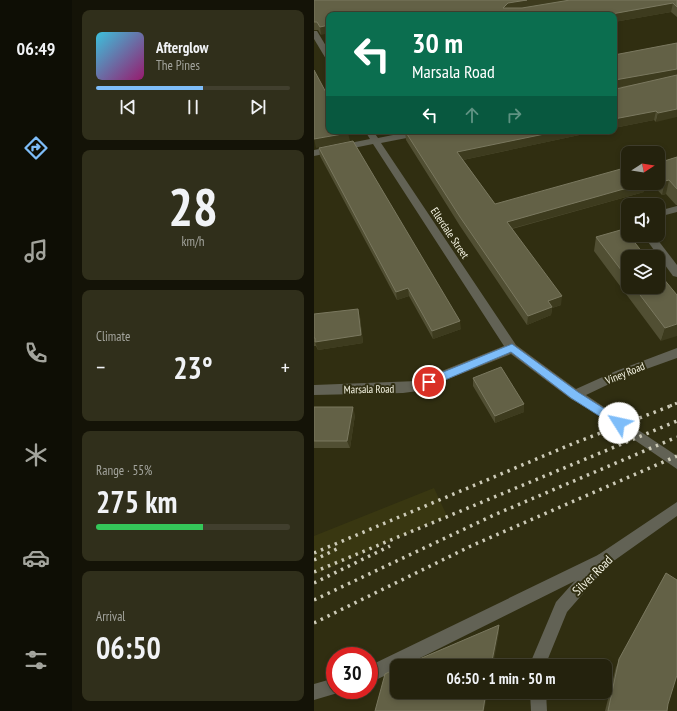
<!DOCTYPE html>
<html lang="en">
<head>
<meta charset="utf-8">
<style>
	:root { --surface:#24220d; --page:#302f1b; --text:#f1f3f6; --muted:#a3a49d; --line:#413f2e; --accent:#7ebdf9 }
	body { margin:0; font-family:"PT Sans Narrow",sans-serif; background:var(--page); color:var(--text); height:100vh; display:flex; flex-direction:column; font-size:15px; white-space:nowrap }
	* { box-sizing:border-box; margin:0 }
	p { font-size:13px; color:var(--muted) }
	.icon { flex:none; width:22px; height:22px; fill:none; stroke:currentColor; stroke-width:2; stroke-linecap:round; stroke-linejoin:round }
	.map { position:relative; flex:1; overflow:hidden }
	.panel { display:flex; flex-direction:column; gap:10px; padding:10px; background:#141307; width:242px }
	.panel>* { flex:none }
	.hud { position:absolute; left:12px; top:12px; width:291px; height:122px; border-radius:8px; box-shadow:0 2px 6px #0003,0 0 0 1px var(--line); background:#0b6e4f; color:#fff; overflow:hidden }
	.needle { width:26px; rotate:78deg }
	.fabs { position:absolute; left:307px; top:146px; display:grid; gap:8px }
	.fabs a { display:grid; place-items:center; width:44px; height:44px; border-radius:8px; background:var(--surface); box-shadow:0 2px 6px #0003,0 0 0 1px var(--line); font-size:20px }
	.speed { position:absolute; left:12px; top:647px; display:flex; gap:8px; font-size:20px; font-weight:700; text-align:center }
	.speed>* { display:grid; place-content:center; width:52px; height:52px; border-radius:50%; background:var(--surface); box-shadow:0 2px 6px #0003,0 0 0 1px var(--line); line-height:1 }
	.speed .limit { border:6px solid #d22; background:#fff; color:#111 }
	.pin { position:absolute; display:grid; place-items:center; width:34px; height:34px; color:#fff; margin:-17px; border:2px solid #fff; border-radius:50%; box-shadow:0 1px 4px #0007 }
	.me { position:absolute; width:44px; margin:-22px; rotate:305deg; stroke-linejoin:round; filter:drop-shadow(0 0 3px #0008) }
	.turn { display:flex; align-items:center; gap:14px; height:84px; padding:0 20px; font-size:18px }
	.turn .icon { width:52px; height:52px; stroke-width:2.5 }
	.turn b { display:block; font-size:28px; line-height:34px }
	.lanes { display:flex; align-items:center; height:38px; padding:0 20px; background:#0003; justify-content:center; gap:20px; direction:ltr }
	.lanes .off { opacity:.35 }
	.big { font-size:30px; font-weight:700; line-height:1.1 }
	.panel .widget { flex:1; display:flex; flex-direction:column; justify-content:center; gap:6px; min-width:0; padding:0 14px; border-radius:8px; background:var(--page) }
	.panel .dial { align-items:center; gap:0 }
	.dial b { font-size:52px; line-height:1 }
	.song { display:flex; align-items:center; gap:12px }
	.cover { width:48px; height:48px; border-radius:6px; background:linear-gradient(135deg,hsl(190 70% 55%),hsl(320 70% 35%)) }
	.played { height:4px; border-radius:2px; background:linear-gradient(90deg,var(--accent) 55%,var(--line) 55%) }
	.keys { display:flex; justify-content:space-around; direction:ltr }
	.heat { display:flex; justify-content:space-between; align-items:center; font-size:22px; direction:ltr }
	.charge { height:6px; border-radius:3px; background:linear-gradient(90deg,#34c759 55%,var(--line) 0) }
	.trip { position:absolute; left:76px; top:659px; width:222px; height:40px; border-radius:8px; background:var(--surface); box-shadow:0 2px 6px #0003,0 0 0 1px var(--line); font-weight:700; line-height:40px; text-align:center }
	main { display:flex; flex:1; min-height:0 }
	.menu { display:flex; flex-direction:column; width:72px; justify-content:space-around; align-items:center; background:#0e0e05; color:var(--muted) }
	.menu .icon { width:28px; height:28px }
	.menu .current { color:var(--accent) }
	.menu b { font-size:18px; color:var(--text) }
	.map>svg:first-child { display:block }
	.built { fill:#393711 }
	.lines { fill:none; stroke-linecap:round; stroke-linejoin:round }
	.lane { fill:#626255; fill-rule:evenodd }
	.street { fill:#626255; fill-rule:evenodd }
	.rail-far1 { stroke:#cccab7; stroke-width:3; stroke-dasharray:2 3.5; stroke-linecap:butt }
	.rail { stroke:#cccab7; stroke-width:3.5; stroke-dasharray:2.5 5; stroke-linecap:butt }
	.wall { fill:#514f33; fill-rule:evenodd }
	.shaded-wall { fill:#3d3b1e }
	.building { fill:#636146; stroke:#7a785f }
	.route { fill:#7ebdf9; stroke:#527ba2 }
	.labels { text-anchor:middle; stroke-width:4; stroke-linejoin:round; paint-order:stroke }
	.street-label { font-size:11px; fill:#f6f5e4; stroke:#302e11 }
	.near-street-label { font-size:13px; fill:#f6f5e4; stroke:#302e11 }
</style>
</head>
<body>
<main>
<nav class="menu">
<b>06:49</b>
<svg class="icon current" aria-label="directions" viewBox="0 0 24 24"><path d="M12 3l9 9-9 9-9-9zM9 14v-3h6M13 9l2 2-2 2"/></svg>
<svg class="icon" aria-label="music" viewBox="0 0 24 24"><path d="M9 18V5l10-2v13"/><circle cx="6" cy="18" r="3"/><circle cx="16" cy="16" r="3"/></svg>
<svg class="icon" aria-label="phone" viewBox="0 0 24 24"><path d="M5 4h4l2 5-3 2q2 4 5 5l2-3 5 2v4C11 20 4 13 5 4z"/></svg>
<svg class="icon" aria-label="climate" viewBox="0 0 24 24"><path d="M12 3v18M4 7l16 10M4 17L20 7"/></svg>
<svg class="icon" aria-label="car" viewBox="0 0 24 24"><path d="M5 17H2v-5l4-1 3-4h7l3 4 3 1v5h-3M9 17h6M6 11h13"/><circle cx="7" cy="17" r="2"/><circle cx="17" cy="17" r="2"/></svg>
<svg class="icon" aria-label="filters" viewBox="0 0 24 24"><path d="M4 7h16M4 17h16"/><circle cx="9" cy="7" r="2"/><circle cx="15" cy="17" r="2"/></svg>
</nav>
<section class="panel">
<div class="widget">
<div class="song"><i class="cover"></i><div><b>Afterglow</b><p>The Pines</p></div></div>
<div class="played"></div>
<div class="keys"><svg class="icon" aria-label="previous" viewBox="0 0 24 24"><path d="M18 5L8 12l10 7zM5 5v14"/></svg><svg class="icon" aria-label="pause" viewBox="0 0 24 24"><path d="M8 5v14M16 5v14"/></svg><svg class="icon" aria-label="next" viewBox="0 0 24 24"><path d="M6 5l10 7-10 7zM19 5v14"/></svg></div>
</div>
<div class="widget dial"><b>28</b><p>km/h</p></div>
<div class="widget"><p>Climate</p>
<div class="heat"><a>−</a><b class="big">23°</b><a>+</a></div>
</div>
<div class="widget"><p>Range · 55%</p><b class="big">275 km</b><div class="charge"></div></div>
<div class="widget"><p>Arrival</p><b class="big">06:50</b></div>
</section>
<div class="map">
<svg width="363" height="711" viewBox="0 0 363 711">
	<rect width="100%" height="100%" fill="#302e11"/>
	<!-- built -->
	<path class="built" d="M120,488L133,516L0,575V536Z"/>
	<g class="lines">
		<!-- lane -->
		<g class="lane">
			<path d="M286,554L291,556L293,561L291,566L90,666H83V670L55,683V666Z"/>
			<path d="M21,678V690H28L27,692L0,700V684Z"/>
		</g>
		<!-- street -->
		<g class="street">
			<path d="M0,31H3L15,51V59H12L0,39Z"/>
			<path d="M51,131H59L64,138L99,131H117L113,134L67,143L202,345L262,389L302,371L363,348V358L310,377L272,395L363,456V469L278,411L257,399L197,354L104,391L89,393L0,395V385L103,381L190,346L59,144L0,156V150L56,139Z"/>
			<path d="M363,206V212L344,217V211Z"/>
			<path d="M329,235H340L363,265V277L359,276Z"/>
			<path d="M363,502V516L294,565L253,612L231,666H215L242,602L284,555Z"/>
			<path d="M216,692H232L233,711H217Z"/>
		</g>
		<!-- rail-far1 -->
		<path class="rail-far1" d="M356,406L363,403"/>
		<!-- rail -->
		<g class="rail">
			<path d="M0,553L258,444L359,405"/>
			<path d="M0,560L27,547"/>
			<path d="M0,572L363,421"/>
			<path d="M0,583L76,546"/>
			<path d="M0,600L180,515L363,437"/>
			<path d="M0,623L157,546L363,456"/>
		</g>
	</g>
	<!-- wall -->
	<g class="wall">
		<path d="M0,0H363V17L357,12L300,22V15H15L7,35L4,30H0Z"/>
		<path d="M363,43L342,122L340,120L300,128V55ZM321,85L302,89L301,88L310,87Z"/>
		<path d="M86,131H284L149,160L181,204L330,192L198,229L247,305L238,308L237,315L213,325L146,226L92,140L91,131L87,132Z"/>
		<path d="M5,148L147,329L119,339L95,296L83,300L6,156Z"/>
		<path d="M363,157V205H362L352,194L348,195L337,183H344V163Z"/>
		<path d="M282,237L314,257V287H344L363,295L347,341L280,251Z"/>
		<path d="M0,314L46,317L49,343L4,350L2,346H0Z"/>
		<path d="M159,378L210,404V412L181,423L159,386Z"/>
		<path d="M0,407L41,415L36,448H0Z"/>
		<path d="M352,573L354,704L353,711H291L302,667Z"/>
	</g>
	<!-- shaded-wall -->
	<g class="shaded-wall">
		<path d="M213,0H260L194,12L189,8L194,3Z"/>
		<path d="M359,3L357,12L300,22V15H292Z"/>
		<path d="M15,25V33L7,35L6,27Z"/>
		<path d="M363,69V77L300,88L301,80Z"/>
		<path d="M363,109V117L342,122L344,113Z"/>
		<path d="M342,111L340,120L300,128V119Z"/>
		<path d="M245,131H284L144,161L143,152Z"/>
		<path d="M34,133L36,141L2,148L0,139Z"/>
		<path d="M355,180L352,194L348,195L351,181Z"/>
		<path d="M331,183L330,192L192,230L193,222Z"/>
		<path d="M94,288L95,296L83,300L82,292Z"/>
		<path d="M248,296L247,305L238,308L237,315L213,325L214,316L234,301Z"/>
		<path d="M44,309L46,317L49,343L4,350L1,342Z"/>
		<path d="M146,321L147,329L119,339L118,331Z"/>
		<path d="M363,324V336L347,341L351,328Z"/>
		<path d="M210,404V412L181,423V416Z"/>
		<path d="M39,407L41,415L36,448L33,441Z"/>
		<path d="M185,625V633L179,666H177Z"/>
		<path d="M172,692H174L170,711H169Z"/>
	</g>
	<!-- building -->
	<g class="building">
		<path d="M0,0H213L194,3L189,8H208L256,0H363V7L359,3L292,15H15V25L6,27L3,22H0Z"/>
		<path d="M363,43V69L301,80L300,86V55Z"/>
		<path d="M0,70L15,98V131H33L34,133L0,139Z"/>
		<path d="M363,75V109L344,113L342,111L300,119V88L302,89Z"/>
		<path d="M91,131H245L143,152L181,204L314,167V183H331L193,222L248,296L234,301L238,307L214,316L146,217Z"/>
		<path d="M39,141L146,321L118,331L94,288L82,292L5,148Z"/>
		<path d="M363,157V189L355,180L351,181L344,173V163Z"/>
		<path d="M310,229L314,234V235H315L332,257H314V279L282,237Z"/>
		<path d="M344,272L363,295V324L351,328L320,287H344Z"/>
		<path d="M44,309L47,335L1,342V338H0V314Z"/>
		<path d="M187,367L210,404L181,416L159,378Z"/>
		<path d="M0,407H39L33,441H0Z"/>
		<path d="M352,573L363,580V675L354,704L353,711H294L305,659Z"/>
		<path d="M185,625L177,666H89Z"/>
		<path d="M83,668V692H172L169,711H61L71,674Z"/>
	</g>
	<!-- route -->
	<path class="route" d="M198,344L264,392L308,420L310,423L308,426H301L257,398L197,352L119,385H112L111,382L112,379Z"/>
	<g class="labels">
		<!-- street labels -->
		<g class="street-label">
			<text transform="translate(136 233) rotate(56)" y="4">Ellerdale Street</text>
			<text transform="translate(311 373) rotate(-22)" y="4">Viney Road</text>
			<text transform="translate(55 389) rotate(-1)" y="4">Marsala Road</text>
		</g>
		<!-- near-street labels -->
		<g class="near-street-label">
			<text transform="translate(278 575) rotate(-45)" y="5">Silver Road</text>
		</g>
	</g>
</svg>
<div class="fabs">
<a><svg class="needle" viewBox="-14 -14 28 28"><path d="M0-13l5 13h-10z" fill="#e53935"/><path d="M0 13l5-13h-10z" fill="#a3a49d"/></svg></a>
<a><svg class="icon" aria-label="sound" viewBox="0 0 24 24"><path d="M4 9h4l5-4v14l-5-4H4zM17 9q2 3 0 6"/></svg></a>
<a><svg class="icon" aria-label="layers" viewBox="0 0 24 24"><path d="M12 4l9 5-9 5-9-5zM3 14l9 5 9-5"/></svg></a>
</div>
<div class="speed"><div class="limit">30</div></div>
<div class="pin" style="left:115px;top:382px;background:#d93025"><svg class="icon" aria-label="arrive" viewBox="0 0 24 24"><path d="M6 21V4h12l-3 4 3 4H6"/></svg></div>
<svg class="me" style="left:305px;top:423px" viewBox="-20 -20 40 40"><circle r="19" fill="#fff"/><path d="M0-13L10 11 0 6-10 11z" fill="#7ebdf9"/></svg>
<div class="trip">06:50 · 1 min · 50 m</div>
<div class="hud">
<div class="turn"><svg class="icon" aria-label="left" viewBox="0 0 24 24"><path d="M17 20v-9H6M10 6l-5 5 5 5"/></svg><div><b>30 m</b>Marsala Road</div></div>
<div class="lanes"><svg class="icon" aria-label="left" viewBox="0 0 24 24"><path d="M17 20v-9H6M10 6l-5 5 5 5"/></svg><svg class="icon off" aria-label="ahead" viewBox="0 0 24 24"><path d="M12 20V5M6 11l6-6 6 6"/></svg><svg class="icon off" aria-label="right" viewBox="0 0 24 24"><path d="M7 20v-9h11M14 6l5 5-5 5"/></svg></div>
</div>
</div>
</main>
</body>
</html>
